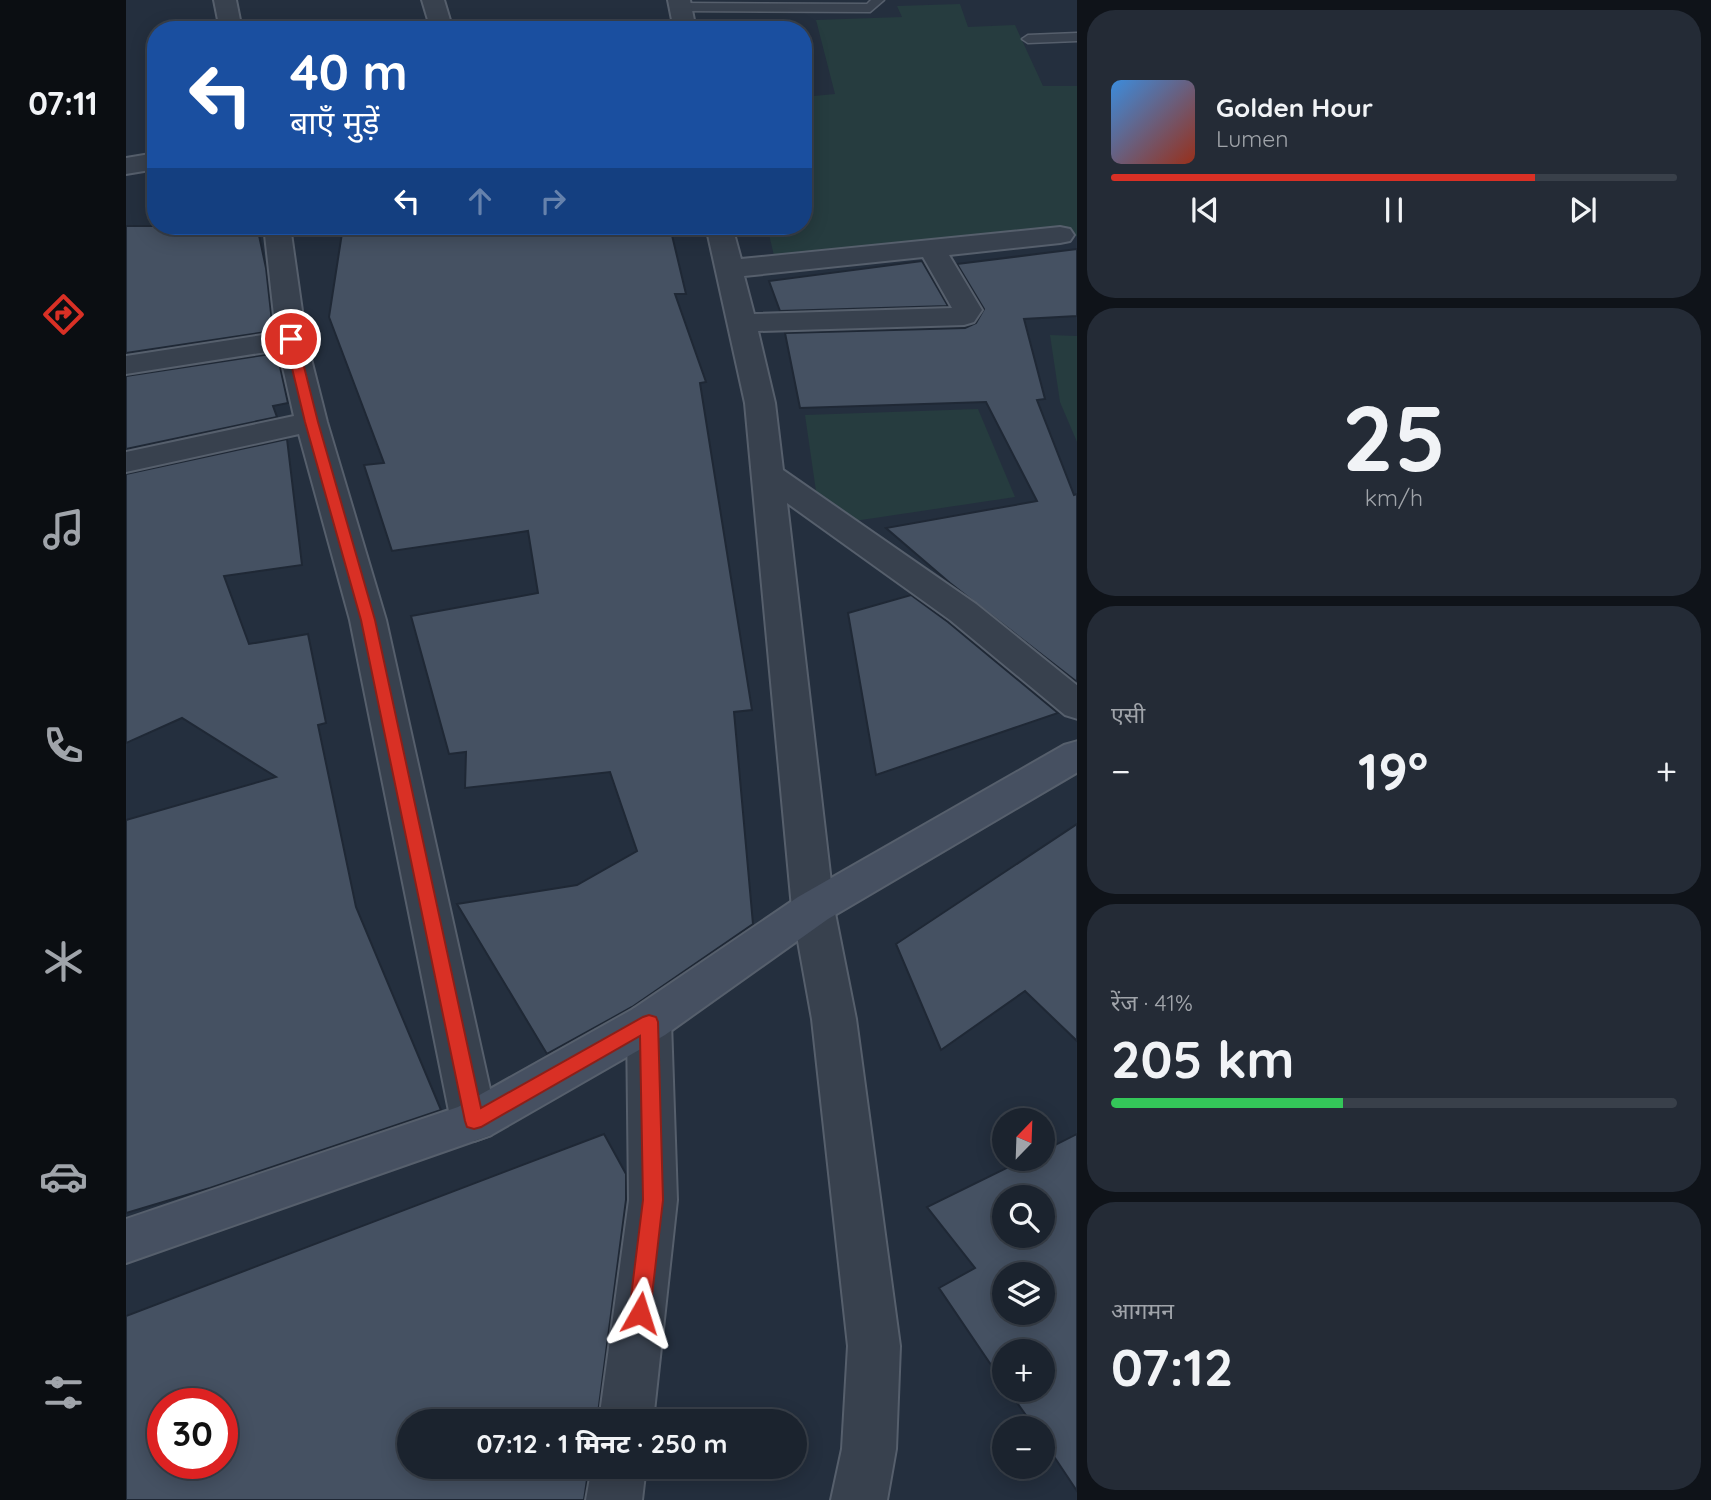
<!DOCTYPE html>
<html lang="hi">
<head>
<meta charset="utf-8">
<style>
	:root { --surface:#1b232e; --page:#242b36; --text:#f1f3f6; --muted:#a0a4aa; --line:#39404a; --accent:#d93025 }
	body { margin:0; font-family:Quicksand,"Noto Sans Devanagari",sans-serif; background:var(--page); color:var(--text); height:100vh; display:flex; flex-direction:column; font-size:26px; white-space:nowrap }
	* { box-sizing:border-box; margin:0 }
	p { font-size:23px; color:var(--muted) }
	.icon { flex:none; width:38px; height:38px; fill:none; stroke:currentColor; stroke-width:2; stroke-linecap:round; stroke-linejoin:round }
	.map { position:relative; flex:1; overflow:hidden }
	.side { display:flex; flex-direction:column; gap:10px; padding:10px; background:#0f1319; width:634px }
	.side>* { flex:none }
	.guide { position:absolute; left:21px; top:21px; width:665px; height:214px; border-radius:28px; box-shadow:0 4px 18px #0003,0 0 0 2px var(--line); background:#1a4fa0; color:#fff; overflow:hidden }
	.needle { width:46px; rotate:23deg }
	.buttons { position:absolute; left:866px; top:1108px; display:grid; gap:14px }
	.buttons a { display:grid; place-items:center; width:63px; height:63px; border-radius:50%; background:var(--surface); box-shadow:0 4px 18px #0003,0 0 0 2px var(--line); font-size:35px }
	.speed { position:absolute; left:21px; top:1388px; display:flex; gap:14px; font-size:35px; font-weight:700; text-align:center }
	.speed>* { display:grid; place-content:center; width:91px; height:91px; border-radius:50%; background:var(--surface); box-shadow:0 4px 18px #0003,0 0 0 2px var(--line); line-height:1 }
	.speed .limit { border:10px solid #d22; background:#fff; color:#111 }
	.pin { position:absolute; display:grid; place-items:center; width:60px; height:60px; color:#fff; margin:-30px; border:4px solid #fff; border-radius:50%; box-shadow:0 2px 7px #0007 }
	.me { position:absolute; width:77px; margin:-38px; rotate:6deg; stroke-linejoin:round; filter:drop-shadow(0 0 5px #0008) }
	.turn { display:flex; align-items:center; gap:24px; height:147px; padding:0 28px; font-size:32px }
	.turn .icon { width:91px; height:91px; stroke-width:2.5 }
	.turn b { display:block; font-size:49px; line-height:60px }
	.lanes { display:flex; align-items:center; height:66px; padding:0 28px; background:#0003; justify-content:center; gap:35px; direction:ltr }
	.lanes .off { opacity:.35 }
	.big { font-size:52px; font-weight:700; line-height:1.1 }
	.side .card { flex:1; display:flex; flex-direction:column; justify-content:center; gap:10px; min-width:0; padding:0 24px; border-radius:28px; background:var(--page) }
	.side .dial { align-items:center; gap:0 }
	.dial b { font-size:91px; line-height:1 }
	.song { display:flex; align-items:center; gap:21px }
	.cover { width:84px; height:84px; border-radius:10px; background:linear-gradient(135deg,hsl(210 70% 55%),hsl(10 70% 35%)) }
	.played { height:7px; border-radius:4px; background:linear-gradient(90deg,var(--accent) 75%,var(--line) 75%) }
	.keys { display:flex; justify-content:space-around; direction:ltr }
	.heat { display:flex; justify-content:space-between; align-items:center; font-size:38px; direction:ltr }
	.charge { height:10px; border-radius:5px; background:linear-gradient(90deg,#34c759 41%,var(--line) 0) }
	.trip { position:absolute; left:271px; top:1409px; width:410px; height:70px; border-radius:35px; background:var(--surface); box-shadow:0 4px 18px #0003,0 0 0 2px var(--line); font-weight:700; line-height:70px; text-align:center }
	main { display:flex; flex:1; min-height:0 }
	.tab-bar { display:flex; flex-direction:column; width:126px; justify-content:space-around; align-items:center; background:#0b0e12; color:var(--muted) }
	.tab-bar .icon { width:49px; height:49px }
	.tab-bar .active { color:var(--accent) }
	.tab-bar b { font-size:32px; color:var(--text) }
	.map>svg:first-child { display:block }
	.green { fill:#263c3f }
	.building { fill:#455162; stroke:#1f2835; stroke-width:2; fill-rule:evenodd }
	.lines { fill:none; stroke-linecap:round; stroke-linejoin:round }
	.lane-casing { stroke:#565f6c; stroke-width:3 }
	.street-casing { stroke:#565f6c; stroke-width:4 }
	.secondary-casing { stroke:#565f6c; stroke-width:4 }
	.lane { fill:#38414e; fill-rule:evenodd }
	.street { fill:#38414e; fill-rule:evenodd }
	.secondary { fill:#465061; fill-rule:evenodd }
	.route { fill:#d93025; stroke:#8d1f18; stroke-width:2 }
</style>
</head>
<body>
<main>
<nav class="tab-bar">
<b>07:11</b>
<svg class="icon active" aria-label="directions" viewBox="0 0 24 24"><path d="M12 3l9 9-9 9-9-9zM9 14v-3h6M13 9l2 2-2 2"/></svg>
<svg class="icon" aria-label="music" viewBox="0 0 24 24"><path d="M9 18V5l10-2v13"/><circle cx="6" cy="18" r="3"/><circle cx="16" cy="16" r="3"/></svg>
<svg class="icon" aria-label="phone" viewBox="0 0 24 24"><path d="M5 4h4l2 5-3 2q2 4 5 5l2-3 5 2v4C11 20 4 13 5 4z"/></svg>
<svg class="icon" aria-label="climate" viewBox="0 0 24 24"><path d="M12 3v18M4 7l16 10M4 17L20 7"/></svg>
<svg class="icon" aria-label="car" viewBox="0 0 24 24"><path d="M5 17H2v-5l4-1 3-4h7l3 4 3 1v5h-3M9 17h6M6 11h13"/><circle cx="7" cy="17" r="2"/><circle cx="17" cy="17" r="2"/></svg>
<svg class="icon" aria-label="filters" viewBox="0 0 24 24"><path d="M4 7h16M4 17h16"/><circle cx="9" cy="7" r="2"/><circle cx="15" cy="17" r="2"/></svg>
</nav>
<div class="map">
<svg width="952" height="1500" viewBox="0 0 952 1500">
	<rect width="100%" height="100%" fill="#242f3e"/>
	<!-- green -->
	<g class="green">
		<path d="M834,4L842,27L889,25L917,86H951V236L650,264L641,226H677V97L709,94L690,20L776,17L771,6Z"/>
		<path d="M924,335L951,336V442L934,402Z"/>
		<path d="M852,409L889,497L695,526L679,415Z"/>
	</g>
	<!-- building -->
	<g class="building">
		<path d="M0,226H131L140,268L147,331L0,353Z"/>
		<path d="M545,231L560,294H549L580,382L574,383L626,710L608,712L627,924L506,1007L421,1054L331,904L451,885L511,851L484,772L339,788L340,752L323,754L285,616L412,593L402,531L266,551L238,465L258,463L203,317L216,233Z"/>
		<path d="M951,249V316L898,319L919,399L911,400L948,495L951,494V682L824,583L760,528L911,501L860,402L674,408L659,333L839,328L850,323L858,309L831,264Z"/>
		<path d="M796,261L822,306L654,311L643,281Z"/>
		<path d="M151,353L162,403L147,406L151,417L0,449V376Z"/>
		<path d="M161,439L176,565L98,576L123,644L182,634L200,723L192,725L230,907L315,1110L84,1188L0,1213V820L150,777L56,718L0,743V474Z"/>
		<path d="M785,595L822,622L932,713L750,775L722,613Z"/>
		<path d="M951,824V1041L899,991L815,1050L770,944Z"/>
		<path d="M478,1134L500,1174V1200L471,1421H284V1466H463L458,1500H0V1316ZM37,1404H96V1463H37Z"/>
		<path d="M951,1134V1491L917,1440V1428H909L882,1390H917V1351H878V1384L813,1288L849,1268L801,1207L901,1158H917V1151ZM878,1197H917V1236H878ZM878,1274H917V1312H878Z"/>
	</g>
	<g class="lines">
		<defs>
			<g id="lane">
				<path d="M745,0H758L744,12L555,11L549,7L555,3L741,4Z"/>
				<path d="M952,33V41L902,43L896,39L902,35Z"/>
			</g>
			<g id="street">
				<path d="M88,0H110L116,30H94Z"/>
				<path d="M296,0H318L327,30H305Z"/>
				<path d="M542,0H564L570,30H548Z"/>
				<path d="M30,153V169L0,174V158Z"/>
				<path d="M138,226H164L180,339L201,422L260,620L371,1121L365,1135L348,1141L331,1135L325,1121L224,620L173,434L0,472V452L168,416L153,350L0,374V356L150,333Z"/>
				<path d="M580,226H606L615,259L934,227L944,229L948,235L944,241L934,243L823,255L856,310L848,322L838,325L632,331L649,403L657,470L850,604L952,686V719L939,715L824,620L661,503L708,908L730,1019L774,1346L770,1449L761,1500H705L716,1449L722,1346L686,1019L666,908L619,403ZM797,257L826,308L628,314L618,276Z"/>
				<path d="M523,1004L539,1009L545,1022L551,1200L527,1421H473L503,1200L501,1022L507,1009Z"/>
				<path d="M466,1466H520L516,1500H460Z"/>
			</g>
			<path id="secondary" d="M952,741V772L702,919L539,1035L365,1135L0,1263V1219L332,1107L507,1009L672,897L938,745Z"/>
		</defs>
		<!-- lane casing -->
		<use href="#lane" class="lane-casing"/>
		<!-- street casing -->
		<use href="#street" class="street-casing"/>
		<!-- secondary casing -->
		<use href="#secondary" class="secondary-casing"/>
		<!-- lane -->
		<use href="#lane" class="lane"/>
		<!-- street -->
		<use href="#street" class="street"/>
		<!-- secondary -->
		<use href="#secondary" class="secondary"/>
	</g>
	<!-- route -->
	<path class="route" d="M165,335L171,339L192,422L249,620L355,1108L517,1017L523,1015L530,1017L532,1022L537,1200L524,1313L521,1320L514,1323L506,1320L503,1313L517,1200L514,1036L355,1127L348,1129L341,1127L339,1121L235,620L179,422L159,339Z"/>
</svg>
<div class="buttons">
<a><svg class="needle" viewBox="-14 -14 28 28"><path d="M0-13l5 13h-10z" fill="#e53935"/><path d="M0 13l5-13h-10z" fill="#a0a4aa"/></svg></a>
<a><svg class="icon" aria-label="search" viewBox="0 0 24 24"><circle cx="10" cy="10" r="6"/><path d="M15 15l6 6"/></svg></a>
<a><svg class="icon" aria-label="layers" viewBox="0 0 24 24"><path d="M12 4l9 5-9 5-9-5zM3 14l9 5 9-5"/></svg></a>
<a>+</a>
<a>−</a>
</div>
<div class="speed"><div class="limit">30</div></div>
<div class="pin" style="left:165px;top:339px;background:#d93025"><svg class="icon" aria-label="arrive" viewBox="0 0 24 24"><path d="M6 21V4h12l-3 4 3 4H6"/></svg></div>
<svg class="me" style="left:514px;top:1313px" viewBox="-20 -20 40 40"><path d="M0-17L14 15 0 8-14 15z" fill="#d93025" stroke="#fff" stroke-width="4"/></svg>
<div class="trip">07:12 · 1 मिनट · 250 m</div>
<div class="guide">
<div class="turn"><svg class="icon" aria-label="left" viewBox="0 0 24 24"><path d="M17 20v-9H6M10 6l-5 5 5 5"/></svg><div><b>40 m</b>बाएँ मुड़ें</div></div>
<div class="lanes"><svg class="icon" aria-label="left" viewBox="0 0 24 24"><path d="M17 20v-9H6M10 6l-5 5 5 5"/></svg><svg class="icon off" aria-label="ahead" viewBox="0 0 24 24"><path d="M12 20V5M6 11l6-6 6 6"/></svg><svg class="icon off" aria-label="right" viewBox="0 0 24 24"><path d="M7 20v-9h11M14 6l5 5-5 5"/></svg></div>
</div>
</div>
<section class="side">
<div class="card">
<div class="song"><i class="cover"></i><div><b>Golden Hour</b><p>Lumen</p></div></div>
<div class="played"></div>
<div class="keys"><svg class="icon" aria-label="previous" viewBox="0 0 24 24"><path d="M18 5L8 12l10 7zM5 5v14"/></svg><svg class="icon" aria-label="pause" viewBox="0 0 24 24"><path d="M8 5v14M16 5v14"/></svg><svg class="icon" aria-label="next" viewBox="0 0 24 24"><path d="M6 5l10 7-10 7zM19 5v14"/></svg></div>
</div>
<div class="card dial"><b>25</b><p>km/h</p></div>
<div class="card"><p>एसी</p>
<div class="heat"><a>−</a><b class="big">19°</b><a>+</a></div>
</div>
<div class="card"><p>रेंज · 41%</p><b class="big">205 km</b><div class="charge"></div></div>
<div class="card"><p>आगमन</p><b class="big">07:12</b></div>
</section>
</main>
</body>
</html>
